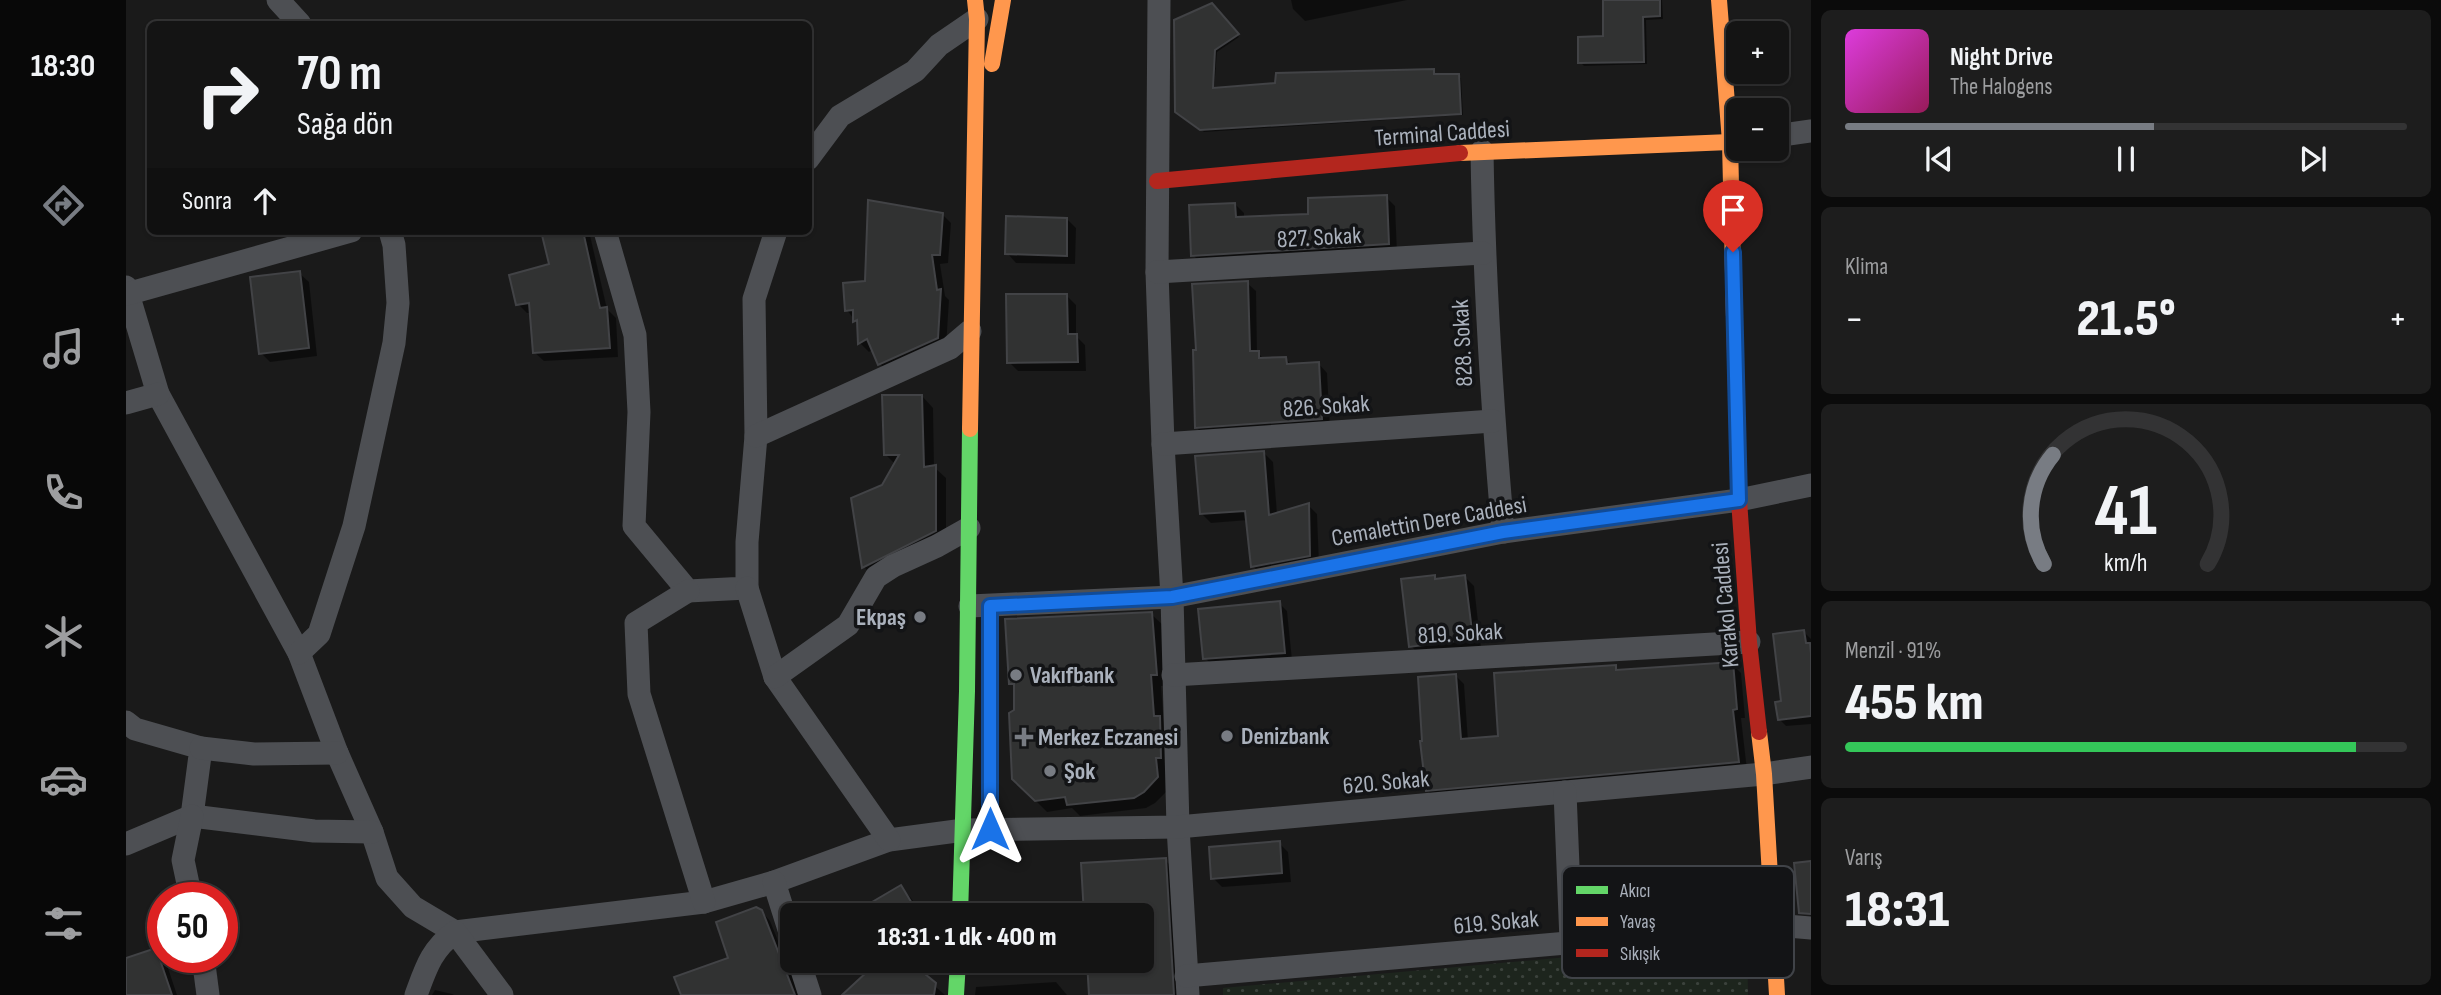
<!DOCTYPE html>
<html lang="tr">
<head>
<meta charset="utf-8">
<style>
	:root { --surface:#141414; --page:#1d1d1d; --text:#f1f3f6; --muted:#9d9ea0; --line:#333334; --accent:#787c83 }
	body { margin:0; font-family:"Sofia Sans Condensed",sans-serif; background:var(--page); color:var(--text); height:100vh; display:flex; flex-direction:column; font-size:26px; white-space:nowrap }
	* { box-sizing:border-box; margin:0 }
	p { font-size:23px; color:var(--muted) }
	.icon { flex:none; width:38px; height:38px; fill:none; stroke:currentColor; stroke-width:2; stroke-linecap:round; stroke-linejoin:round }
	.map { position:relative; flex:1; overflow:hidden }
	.drawer { display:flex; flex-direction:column; gap:10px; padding:10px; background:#0b0b0b; width:630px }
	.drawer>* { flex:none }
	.top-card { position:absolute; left:21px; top:21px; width:665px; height:214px; border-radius:10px; box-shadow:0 2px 5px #0004,0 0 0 2px var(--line); background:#141414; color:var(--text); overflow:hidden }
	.controls { position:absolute; left:1600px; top:21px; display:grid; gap:14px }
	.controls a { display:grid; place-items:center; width:63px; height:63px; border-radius:10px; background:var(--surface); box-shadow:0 2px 5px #0004,0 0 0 2px var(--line); font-size:35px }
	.speed { position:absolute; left:21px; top:882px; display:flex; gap:14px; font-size:35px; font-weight:700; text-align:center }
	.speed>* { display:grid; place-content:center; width:91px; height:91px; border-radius:50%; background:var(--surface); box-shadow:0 2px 5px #0004,0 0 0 2px var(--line); line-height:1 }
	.speed .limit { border:10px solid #d22; background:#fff; color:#111 }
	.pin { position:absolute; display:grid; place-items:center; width:60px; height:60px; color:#fff; margin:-72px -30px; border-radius:50% 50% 50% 0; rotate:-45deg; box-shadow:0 0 7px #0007 }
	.pin .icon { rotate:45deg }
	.me { position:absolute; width:77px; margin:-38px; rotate:0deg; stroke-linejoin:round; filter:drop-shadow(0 0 5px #0008) }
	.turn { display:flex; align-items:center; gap:24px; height:147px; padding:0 35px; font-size:32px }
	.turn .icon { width:91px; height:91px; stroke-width:2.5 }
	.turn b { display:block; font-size:49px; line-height:60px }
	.then { display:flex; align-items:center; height:66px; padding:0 35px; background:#0003; gap:14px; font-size:26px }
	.big { font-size:52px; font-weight:800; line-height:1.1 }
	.drawer .card { flex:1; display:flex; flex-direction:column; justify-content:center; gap:10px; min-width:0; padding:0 24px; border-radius:10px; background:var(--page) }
	.drawer .dial { align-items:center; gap:0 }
	.dial svg { height:182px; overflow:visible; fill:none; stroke:var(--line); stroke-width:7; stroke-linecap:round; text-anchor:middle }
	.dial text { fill:var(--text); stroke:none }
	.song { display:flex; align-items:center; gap:21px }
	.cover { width:84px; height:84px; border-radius:10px; background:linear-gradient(135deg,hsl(300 70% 55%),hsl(330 70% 35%)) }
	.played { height:7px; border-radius:4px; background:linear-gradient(90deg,var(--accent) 55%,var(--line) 55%) }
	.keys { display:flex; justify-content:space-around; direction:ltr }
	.heat { display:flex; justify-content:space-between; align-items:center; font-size:38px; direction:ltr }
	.charge { height:10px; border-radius:5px; background:linear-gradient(90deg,#34c759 91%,var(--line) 0) }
	.trip { position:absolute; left:654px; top:903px; width:374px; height:70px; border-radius:10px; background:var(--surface); box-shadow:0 2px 5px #0004,0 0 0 2px var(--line); font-weight:800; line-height:70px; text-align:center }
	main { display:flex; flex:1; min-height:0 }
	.tabs { display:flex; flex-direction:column; width:126px; justify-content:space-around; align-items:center; background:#080808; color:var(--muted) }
	.tabs .icon { width:49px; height:49px }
	.tabs .selected { color:var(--accent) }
	.tabs b { font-size:32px; color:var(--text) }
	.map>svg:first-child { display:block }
	.grass { fill:url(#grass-dots) }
	.shadow { fill:#0007 }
	.building { fill:#313232; stroke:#424346; stroke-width:2 }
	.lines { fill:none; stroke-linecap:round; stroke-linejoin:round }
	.street { stroke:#4d4f53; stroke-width:23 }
	.fast { stroke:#63d668; stroke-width:16 }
	.slow { stroke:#ff974d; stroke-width:16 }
	.jam { stroke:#b3261e; stroke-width:16 }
	.route-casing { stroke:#114b97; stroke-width:18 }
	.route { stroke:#1a73e8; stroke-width:12 }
	.poi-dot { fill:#787c83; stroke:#131416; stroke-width:2.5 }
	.labels { text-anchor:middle; stroke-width:7; stroke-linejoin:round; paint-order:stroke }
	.street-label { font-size:24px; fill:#aab1bc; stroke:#131416 }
	.poi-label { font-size:24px; font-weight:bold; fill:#aab1bc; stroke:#131416; text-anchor:start }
	.key { fill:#131416; stroke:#404348; stroke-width:2 }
	.key-label { font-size:19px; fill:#aab1bc }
</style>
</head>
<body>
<main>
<nav class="tabs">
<b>18:30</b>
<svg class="icon selected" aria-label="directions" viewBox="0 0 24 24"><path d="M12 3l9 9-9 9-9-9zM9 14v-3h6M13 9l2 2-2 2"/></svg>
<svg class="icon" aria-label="music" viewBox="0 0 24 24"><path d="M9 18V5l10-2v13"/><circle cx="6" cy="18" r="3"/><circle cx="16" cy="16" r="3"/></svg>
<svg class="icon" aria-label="phone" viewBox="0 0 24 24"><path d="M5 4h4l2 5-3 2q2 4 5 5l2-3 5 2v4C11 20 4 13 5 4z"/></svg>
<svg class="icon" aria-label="climate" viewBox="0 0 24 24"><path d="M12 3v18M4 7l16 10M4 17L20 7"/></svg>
<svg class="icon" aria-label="car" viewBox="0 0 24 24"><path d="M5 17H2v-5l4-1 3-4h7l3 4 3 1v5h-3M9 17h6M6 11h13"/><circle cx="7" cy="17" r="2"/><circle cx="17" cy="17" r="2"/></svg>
<svg class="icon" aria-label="filters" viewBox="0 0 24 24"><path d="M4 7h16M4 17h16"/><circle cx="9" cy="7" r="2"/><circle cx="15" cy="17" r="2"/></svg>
</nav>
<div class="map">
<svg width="1685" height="995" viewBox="0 0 1685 995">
	<defs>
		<pattern id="grass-dots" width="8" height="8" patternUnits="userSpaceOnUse" patternTransform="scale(1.75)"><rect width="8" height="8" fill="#1d251d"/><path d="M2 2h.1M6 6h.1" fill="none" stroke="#3b423c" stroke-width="1.8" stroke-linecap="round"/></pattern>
	</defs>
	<rect width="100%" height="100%" fill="#1a1a1a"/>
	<!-- grass -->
	<path class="grass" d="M1621,941L1622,995H1097V988Z"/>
	<!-- shadow -->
	<g class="shadow">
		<path d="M1165,0H1281L1179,21L1167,9Z"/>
		<path d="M1479,0H1536L1537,19L1520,20L1521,64L1458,66L1454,62L1479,38Z"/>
		<path d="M1086,5L1113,37L1091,52L1088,89L1307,71L1310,76H1332L1335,78L1337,115L1078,132L1054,114Z"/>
		<path d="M1260,197L1269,206L1271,253L1076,264L1067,255L1109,204L1118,213V219L1184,215Z"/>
		<path d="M816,214L825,223L822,263L814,264L819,296L823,300L820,347L763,373L754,364L747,349L743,352L734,343L733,326L721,310L740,282Z"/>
		<path d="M941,219L950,228L949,264L890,263L881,253Z"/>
		<path d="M417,231H463L481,309L490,318L492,357L418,361L408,352L406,313H401L392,304L425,266Z"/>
		<path d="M173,273L183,282L191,356L144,362L135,353Z"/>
		<path d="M1121,283L1130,291L1131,352L1139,360L1160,359L1166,365L1193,364L1201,373L1204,427L1079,436L1070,427L1072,352Z"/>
		<path d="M941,296L950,305V336L959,345L960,371H892L883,362Z"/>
		<path d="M796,396L807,408L808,467L820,478V542L749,578L738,567L758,486L770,465L759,454Z"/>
		<path d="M1138,453L1147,462L1151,514L1182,505L1191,514L1193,564L1136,575L1127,566L1122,520L1085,523L1076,514Z"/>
		<path d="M1308,577L1312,580L1339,577L1348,586L1355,648L1294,655L1285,646Z"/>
		<path d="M1153,603L1161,611L1166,660L1087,666L1079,658Z"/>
		<path d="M1025,614L1037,625L1041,685L1035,686L1043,789L1029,803L1020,808L954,816L946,808L921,812L887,778L890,688L885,683Z"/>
		<path d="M1678,632L1685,639V724L1660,726L1653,719Z"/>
		<path d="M1606,664L1615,673L1619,718H1615L1621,770L1310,799L1301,790L1330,676L1338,684L1342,741L1374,738L1489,667L1493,671Z"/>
		<path d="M1153,843L1162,852L1165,882L1096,887L1087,878Z"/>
		<path d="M1039,860L1051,872L1058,995H965L963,961H1017V915H960L957,865Z"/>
		<path d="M774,887L785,898L796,915H727Z"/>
		<path d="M635,911L644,921L674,995H557L604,959Z"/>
		<path d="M30,950L39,959L51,995H0V960Z"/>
		<path d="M739,961H780L819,995H718L745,970Z"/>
		<path d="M930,982L941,995H849L850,987Z"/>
		<path d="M309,990L326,994L328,995H306Z"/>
	</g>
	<!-- building -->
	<g class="building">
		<path d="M1477,0H1534V16L1517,17L1518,62L1452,63V37L1477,36Z"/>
		<path d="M1086,3L1113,34L1089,50L1087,88L1149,83L1150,73L1308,69V74H1333L1335,114L1074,130L1049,112L1048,20Z"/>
		<path d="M1261,195L1263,244L1065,256L1063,205L1109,203L1110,217L1182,214V198Z"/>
		<path d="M742,200L817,213L814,255H806L811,290L815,289L812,338L752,365L741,339L732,344L731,320L727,322V310L719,311L717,283L739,281Z"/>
		<path d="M880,216L941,218V256L879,254Z"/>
		<path d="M415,231H457L474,308L481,307L484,348L407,353L403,303L390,305L383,275L423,264Z"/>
		<path d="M174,271L183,348L133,354L124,277Z"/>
		<path d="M1122,281L1124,351H1133V358L1160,357L1161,364L1193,362L1196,419L1069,428L1067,350H1070L1066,284Z"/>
		<path d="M880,294H941L942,334H951L952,362L881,363Z"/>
		<path d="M756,395H796L798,467L810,465V531L736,568L725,498L756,485L773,455H758Z"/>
		<path d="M1138,451L1143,515L1183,503L1184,556L1125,567L1119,511L1074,514L1069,456Z"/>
		<path d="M1309,575V579L1339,575L1347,639L1283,647L1275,579Z"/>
		<path d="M1154,601L1159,653L1077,659L1072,609Z"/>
		<path d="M1026,612L1031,675H1025L1028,716H1034L1035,758H1030L1032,777L1018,792L1008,798L941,805L939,797L909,801L886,779L883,713L888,710V684H883L879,619Z"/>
		<path d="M1678,630L1680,643H1684L1685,654V716L1652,720L1649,702L1655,701L1647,634Z"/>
		<path d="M1607,662L1611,709L1607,710L1613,762L1300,791L1294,741H1296L1292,677L1330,674L1335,739L1372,736L1368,673L1490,665V670Z"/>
		<path d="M1154,841L1156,873L1085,879L1083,847Z"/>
		<path d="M1040,858L1048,995H963L961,961H1017V915H958L955,863Z"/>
		<path d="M1685,861V914L1673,913L1668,863Z"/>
		<path d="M775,885L793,915H724Z"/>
		<path d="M630,907L636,910L669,995H555L548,977L602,958L590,922Z"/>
		<path d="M30,948L46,995H0V958Z"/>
		<path d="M737,961H783L810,983L808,995H716L743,970Z"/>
	</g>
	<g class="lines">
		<!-- street -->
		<g class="street">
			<path d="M152,0L174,24"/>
			<path d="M1033,0L1031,272L1037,444L1046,597L1052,827L1062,995"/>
			<path d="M1650,136L1685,131"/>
			<path d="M1356,151C1358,279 1366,405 1377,532"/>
			<path d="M682,159L714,116L789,71L813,45L851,19"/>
			<path d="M479,231L509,335L513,412L508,526L562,591L621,588V542L630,436L628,299L650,231"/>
			<path d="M1031,272L1357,253"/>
			<path d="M0,287L32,394L173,653L211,753L246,832L261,878L287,907L329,932L578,902L648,882L763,840L838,830L1052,827L1638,774L1685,767"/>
			<path d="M1,294L225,231"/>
			<path d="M0,403L32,394"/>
			<path d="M630,436L824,348L844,331"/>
			<path d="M1037,444L1367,421"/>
			<path d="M621,588L649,677L763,840"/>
			<path d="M562,591L510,623L513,694L578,902"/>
			<path d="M844,606L1046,597L1377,532L1613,500L1685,485"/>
			<path d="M173,653L193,634L228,526L268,343L272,303L268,245L264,231"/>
			<path d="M1047,675L1623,642"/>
			<path d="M649,677L722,625L750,577L767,566L811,546L843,528"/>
			<path d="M0,722L9,729L75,748L66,816L188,831L246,832"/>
			<path d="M75,748L128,754L211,753"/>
			<path d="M1439,792L1445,941"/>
			<path d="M0,844L66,816"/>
			<path d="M648,882L667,942"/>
			<path d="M65,898L57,860L66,816"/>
			<path d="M77,957L82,995"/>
			<path d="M673,961L684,995"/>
			<path d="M1060,976L1648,925L1685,928"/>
			<path d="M290,995C300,968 305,950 329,932L376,995"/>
		</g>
		<!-- fast -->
		<g class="fast">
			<path d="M864,666V829"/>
			<path d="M834,915L841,691L844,429"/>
			<path d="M830,995L832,961"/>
		</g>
		<!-- slow -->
		<g class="slow">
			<path d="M1593,0L1604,142L1608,317"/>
			<path d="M866,64L877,0"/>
			<path d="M1334,153L1604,142"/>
			<path d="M844,429L851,19L849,0"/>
			<path d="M1633,732L1638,774L1651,995"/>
		</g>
		<!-- jam -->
		<g class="jam">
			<path d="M1031,181L1334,153"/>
			<path d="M1608,317L1613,500L1623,642L1633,732"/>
		</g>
	</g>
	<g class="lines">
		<defs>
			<path id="route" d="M864,829V606L1046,597L1377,532L1613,500L1607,252"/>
		</defs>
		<!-- route casing -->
		<use href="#route" class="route-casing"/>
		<!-- route -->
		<use href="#route" class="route"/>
	</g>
	<!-- markers -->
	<g class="poi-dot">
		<circle cx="794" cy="617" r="7"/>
		<circle cx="890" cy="675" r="7"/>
		<circle cx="1101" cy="736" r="7"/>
		<path d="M894.5 726.5h7v7h7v7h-7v7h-7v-7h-7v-7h7z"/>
		<circle cx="924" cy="771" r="7"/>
	</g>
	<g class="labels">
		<!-- street labels -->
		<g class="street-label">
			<text transform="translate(1316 133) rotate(-4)" y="8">Terminal Caddesi</text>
			<text transform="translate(1193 237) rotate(-3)" y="8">827. Sokak</text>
			<text transform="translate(1336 343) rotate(-93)" y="8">828. Sokak</text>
			<text transform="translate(1200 406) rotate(-4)" y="8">826. Sokak</text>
			<text transform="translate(1303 521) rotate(-10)" y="8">Cemalettin Dere Caddesi</text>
			<text transform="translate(1599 605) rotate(-95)" y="8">Karakol Caddesi</text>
			<text transform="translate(1334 633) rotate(-3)" y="8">819. Sokak</text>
			<text transform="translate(1260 782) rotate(-5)" y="8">620. Sokak</text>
			<text transform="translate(1370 922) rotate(-5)" y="8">619. Sokak</text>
		</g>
		<!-- poi labels -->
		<g class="poi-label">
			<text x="780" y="625" text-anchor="end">Ekpaş</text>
			<text x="904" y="683">Vakıfbank</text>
			<text x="1115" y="744">Denizbank</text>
			<text x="912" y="745">Merkez Eczanesi</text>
			<text x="938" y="779">Şok</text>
		</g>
	</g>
	<!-- legend -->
	<rect x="1436" y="866" width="232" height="112" rx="10" class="key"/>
	<rect x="1450" y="886" width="32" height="8" fill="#63d668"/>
	<rect x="1450" y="917" width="32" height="9" fill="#ff974d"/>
	<rect x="1450" y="949" width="32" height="8" fill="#b3261e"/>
	<g class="key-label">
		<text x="1494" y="897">Akıcı</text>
		<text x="1494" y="928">Yavaş</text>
		<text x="1494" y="960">Sıkışık</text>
	</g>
</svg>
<div class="controls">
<a>+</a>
<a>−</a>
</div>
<div class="speed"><div class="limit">50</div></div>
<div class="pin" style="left:1607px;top:252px;background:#d93025"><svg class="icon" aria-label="arrive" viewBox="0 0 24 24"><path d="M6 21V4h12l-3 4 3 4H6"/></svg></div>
<svg class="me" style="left:864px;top:829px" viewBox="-20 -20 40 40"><path d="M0-17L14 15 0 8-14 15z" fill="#1a73e8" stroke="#fff" stroke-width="4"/></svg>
<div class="trip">18:31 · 1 dk · 400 m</div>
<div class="top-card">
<div class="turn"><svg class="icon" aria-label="right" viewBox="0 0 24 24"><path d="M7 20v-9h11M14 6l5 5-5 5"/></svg><div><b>70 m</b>Sağa dön</div></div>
<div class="then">Sonra<svg class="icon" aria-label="ahead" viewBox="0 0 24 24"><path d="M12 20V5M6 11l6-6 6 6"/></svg></div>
</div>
</div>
<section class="drawer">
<div class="card">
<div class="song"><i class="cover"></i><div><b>Night Drive</b><p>The Halogens</p></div></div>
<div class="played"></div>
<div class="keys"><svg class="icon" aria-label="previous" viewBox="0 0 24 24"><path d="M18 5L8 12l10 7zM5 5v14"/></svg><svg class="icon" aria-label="pause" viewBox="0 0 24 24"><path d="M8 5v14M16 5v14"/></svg><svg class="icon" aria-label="next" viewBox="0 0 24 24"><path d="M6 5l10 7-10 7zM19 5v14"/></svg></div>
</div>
<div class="card"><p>Klima</p>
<div class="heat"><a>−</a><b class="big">21.5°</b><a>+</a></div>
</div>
<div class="card dial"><svg viewBox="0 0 100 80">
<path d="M14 69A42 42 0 1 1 86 69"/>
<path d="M14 69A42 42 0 0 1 18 21" stroke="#787c83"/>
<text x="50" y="56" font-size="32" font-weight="700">41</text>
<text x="50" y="72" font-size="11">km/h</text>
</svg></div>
<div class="card"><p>Menzil · 91%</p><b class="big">455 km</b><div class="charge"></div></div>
<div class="card"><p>Varış</p><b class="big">18:31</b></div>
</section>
</main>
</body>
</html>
